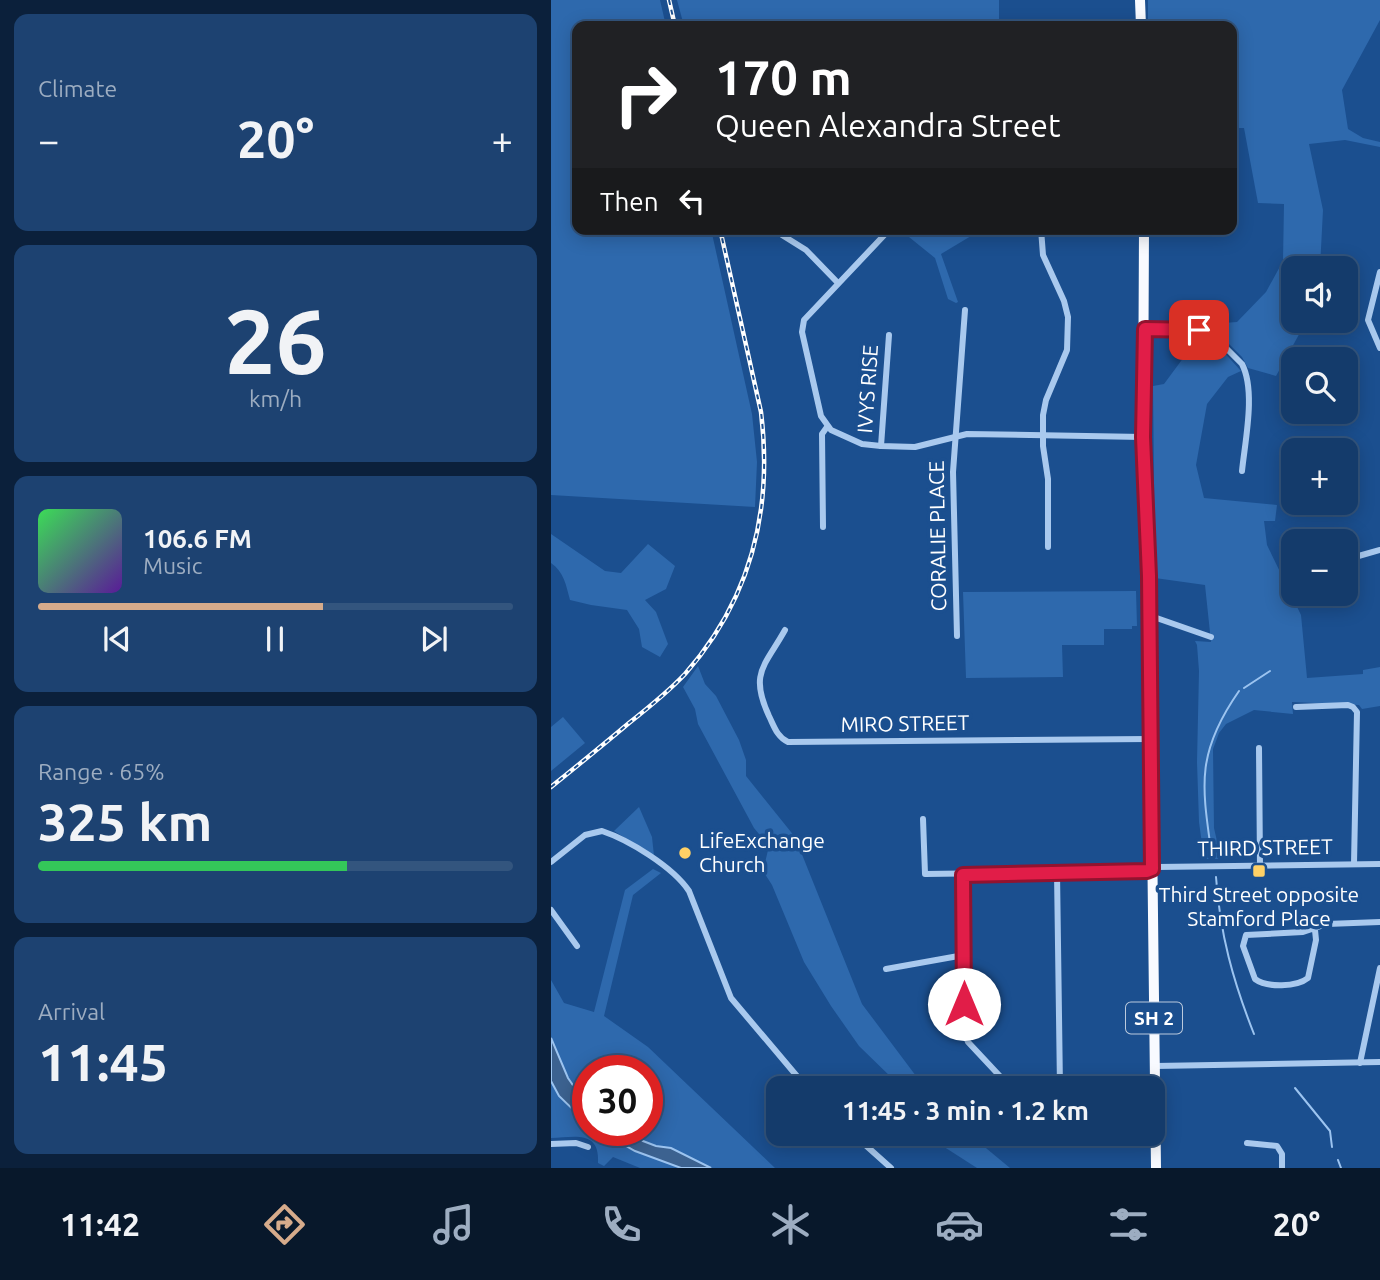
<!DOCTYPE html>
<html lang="en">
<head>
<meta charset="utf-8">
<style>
	:root { --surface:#143b6b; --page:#1d4271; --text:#f1f3f6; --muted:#9dadc1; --line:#33557e; --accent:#d6ab8b }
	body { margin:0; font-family:Ubuntu,sans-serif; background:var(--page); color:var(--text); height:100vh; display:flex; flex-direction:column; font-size:26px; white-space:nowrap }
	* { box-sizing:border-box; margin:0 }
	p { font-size:23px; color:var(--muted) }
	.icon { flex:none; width:38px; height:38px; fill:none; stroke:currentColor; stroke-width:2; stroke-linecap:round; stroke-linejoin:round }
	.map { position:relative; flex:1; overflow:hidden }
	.side { display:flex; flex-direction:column; gap:14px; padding:14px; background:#0b203b; width:551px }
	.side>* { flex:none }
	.top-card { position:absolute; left:21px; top:21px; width:665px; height:214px; border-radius:14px; box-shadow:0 4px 18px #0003,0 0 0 2px var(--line); background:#202124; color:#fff; overflow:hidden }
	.controls { position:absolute; left:730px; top:256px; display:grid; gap:14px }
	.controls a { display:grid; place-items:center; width:77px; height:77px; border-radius:14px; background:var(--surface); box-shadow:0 4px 18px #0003,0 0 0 2px var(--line); font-size:35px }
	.speed { position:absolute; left:21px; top:1055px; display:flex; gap:14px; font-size:35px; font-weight:700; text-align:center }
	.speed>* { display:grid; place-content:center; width:91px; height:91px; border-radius:50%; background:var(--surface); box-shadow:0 4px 18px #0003,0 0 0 2px var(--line); line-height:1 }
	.speed .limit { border:10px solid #d22; background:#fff; color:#111 }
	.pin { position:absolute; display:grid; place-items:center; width:60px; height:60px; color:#fff; margin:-30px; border-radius:14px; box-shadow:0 4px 10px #0006 }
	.me { position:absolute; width:77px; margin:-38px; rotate:0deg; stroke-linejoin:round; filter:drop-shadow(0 0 5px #0008) }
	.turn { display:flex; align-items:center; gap:24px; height:147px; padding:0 28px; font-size:32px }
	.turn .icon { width:91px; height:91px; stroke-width:2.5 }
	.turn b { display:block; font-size:49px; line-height:60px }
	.then { display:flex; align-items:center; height:66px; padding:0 28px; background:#0003; gap:14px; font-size:26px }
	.big { font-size:52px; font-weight:700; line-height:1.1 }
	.side .widget { flex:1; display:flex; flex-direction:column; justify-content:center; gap:10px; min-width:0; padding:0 24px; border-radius:14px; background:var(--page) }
	.side .dial { align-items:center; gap:0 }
	.dial b { font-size:91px; line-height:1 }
	.song { display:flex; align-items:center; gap:21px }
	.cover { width:84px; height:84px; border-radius:10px; background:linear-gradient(135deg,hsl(130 70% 55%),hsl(270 70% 35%)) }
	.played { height:7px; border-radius:4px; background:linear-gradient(90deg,var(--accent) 60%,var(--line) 60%) }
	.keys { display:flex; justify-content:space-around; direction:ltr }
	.heat { display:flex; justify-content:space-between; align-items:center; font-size:38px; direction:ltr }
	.charge { height:10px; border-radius:5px; background:linear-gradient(90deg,#34c759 65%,var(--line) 0) }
	.trip { position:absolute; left:215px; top:1076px; width:399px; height:70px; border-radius:14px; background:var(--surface); box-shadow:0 4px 18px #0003,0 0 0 2px var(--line); font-weight:700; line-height:70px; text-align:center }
	.dock { display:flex; height:112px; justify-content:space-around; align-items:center; background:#08182b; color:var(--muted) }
	.dock .icon { width:49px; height:49px }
	.dock .current { color:var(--accent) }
	.dock b { font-size:32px; color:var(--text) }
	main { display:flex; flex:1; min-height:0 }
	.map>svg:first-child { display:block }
	.green { fill:#2e69ad }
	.water { fill:#3c6290; stroke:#9cc4f0; stroke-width:2 }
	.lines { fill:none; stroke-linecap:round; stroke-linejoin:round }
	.stream { stroke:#9cc4f0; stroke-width:2 }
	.minor { stroke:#a9c9ee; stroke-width:6 }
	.trunk { stroke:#f8faff; stroke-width:10 }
	.rail-casing { stroke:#fff; stroke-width:4.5 }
	.rail { stroke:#1b4f8f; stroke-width:2; stroke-dasharray:5; stroke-linecap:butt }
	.route-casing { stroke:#92132f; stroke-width:18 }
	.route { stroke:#e11d48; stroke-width:12 }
	.poi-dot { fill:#ffd166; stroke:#1b4f8f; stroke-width:2.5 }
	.labels { text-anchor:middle; stroke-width:7; stroke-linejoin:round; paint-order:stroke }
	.shield { fill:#1b4f8f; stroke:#bbcadd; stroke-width:2 }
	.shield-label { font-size:19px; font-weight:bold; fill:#fff }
	.street-label { font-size:21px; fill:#fff; stroke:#1b4f8f }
	.poi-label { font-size:21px; fill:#fff; stroke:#1b4f8f; text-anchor:start }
</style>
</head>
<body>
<main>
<section class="side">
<div class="widget"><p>Climate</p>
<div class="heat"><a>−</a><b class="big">20°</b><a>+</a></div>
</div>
<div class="widget dial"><b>26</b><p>km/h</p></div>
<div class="widget">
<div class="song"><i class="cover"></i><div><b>106.6 FM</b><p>Music</p></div></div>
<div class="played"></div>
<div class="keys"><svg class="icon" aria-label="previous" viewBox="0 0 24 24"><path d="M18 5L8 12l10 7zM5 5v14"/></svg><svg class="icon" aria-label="pause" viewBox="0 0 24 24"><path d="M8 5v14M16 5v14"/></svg><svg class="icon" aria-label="next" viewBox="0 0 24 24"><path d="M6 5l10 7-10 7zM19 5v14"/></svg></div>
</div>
<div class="widget"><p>Range · 65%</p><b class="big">325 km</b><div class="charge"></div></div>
<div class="widget"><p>Arrival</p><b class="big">11:45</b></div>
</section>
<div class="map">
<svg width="829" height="1168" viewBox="0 0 829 1168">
	<rect width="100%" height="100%" fill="#1b4f8f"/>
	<!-- green -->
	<g class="green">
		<path d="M0,0H109L115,26H26V229H160L201,414L206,462L204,507L0,495Z"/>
		<path d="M126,0H448V26H133Z"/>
		<path d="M597,0H829V20L791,90L797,129L812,138L829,142V147L794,140L758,144L772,210L769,268H742V320H756L725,376L697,368L691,357L658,324L686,322L715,292L732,261L733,204L707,203L693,128H681V26H597Z"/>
		<path d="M351,229H421L420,236L390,254L407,302L405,303L397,299L384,258L358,237H342Z"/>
		<path d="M650,334L670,349L690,371L677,377L656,404L645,465L653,498L726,505L724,521H713L716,545L750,615L756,678L812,674V670L829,667V706L811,709L808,705L741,702L742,714L703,710L675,724L668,733L662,749L663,828L670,859H653L648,822L646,762L648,671L646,645L644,641L660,642L654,585L604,578L602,386L613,384Z"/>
		<path d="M0,534L54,571L70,573L97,544L124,566L115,589L94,600L105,612L117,644L109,657L91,647L88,629L76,610L40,605L19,600C15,585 13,572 0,563Z"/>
		<path d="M585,591L586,626H581V629H553V645H511L512,677L415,678L412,592Z"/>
		<path d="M147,666L154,684L165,696L188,740L195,760V776L244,837L311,1004L374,1088H348L343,1080L308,1046L280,1006L253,962L221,885L212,871L218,846L203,828L147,724L144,709L132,687Z"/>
		<path d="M12,717L34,743L0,771V727Z"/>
		<path d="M88,807L101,837L103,856L63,831Z"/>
		<path d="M102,869L110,873L82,895L53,1016L97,1047L224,1168H160L120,1148L105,1146L92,1141L77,1131L96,1130V1071H37V1107C24,1088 3,1060 0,1037C0,1019 0,999 0,980L13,1003L43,1012L74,890Z"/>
		<path d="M0,1081L8,1096L37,1124V1130L49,1131L130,1168H89L62,1157L53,1166L47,1163C49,1130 24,1137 0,1138Z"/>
		<path d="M373,1134H418L459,1168H426Z"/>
	</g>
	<!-- water -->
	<g class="water">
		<path d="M0,1038L17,1078L37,1107V1124L8,1096L0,1081Z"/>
		<path d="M49,1131H77L92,1141L105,1146L120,1148L160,1168H130L84,1151Z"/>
	</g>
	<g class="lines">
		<!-- stream -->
		<g class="stream">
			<path d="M693,688L719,671"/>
			<path d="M661,857C651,786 644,754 688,691"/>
			<path d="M665,877C669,934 682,981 703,1034"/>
			<path d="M744,1088L779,1131L781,1147"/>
			<path d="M787,1160L790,1168"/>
		</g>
		<!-- minor -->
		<g class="minor">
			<path d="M339,229L253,320L251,332L270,416L280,430L311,444L330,446L364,447L416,434L592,437"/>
			<path d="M490,229L492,255L513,301L517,317L516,350L495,400L492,415V446L497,479V547"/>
			<path d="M231,235L255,250L287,283"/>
			<path d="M829,272L817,320L829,348"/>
			<path d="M594,329L658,331L691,364C705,391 694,441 691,471"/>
			<path d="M330,446L338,335"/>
			<path d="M272,527L271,434L276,427"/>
			<path d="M794,569L804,557L829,550"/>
			<path d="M597,615L660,637"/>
			<path d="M234,630C214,666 198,673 218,716C223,726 226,737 237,742L599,739"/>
			<path d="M406,636L402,472L414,310"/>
			<path d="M745,707L797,705L802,707L806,712L803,864"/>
			<path d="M708,748L709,866"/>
			<path d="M372,819L374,874L596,871L606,867L829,864"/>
			<path d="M0,862L34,835L51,831C78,840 122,867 138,891L180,998L256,1088"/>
			<path d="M506,872L509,1088"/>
			<path d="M412,875L414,1034L417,1042L460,1088"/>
			<path d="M0,910L26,946"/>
			<path d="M764,930L765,940L757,978C746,987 716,988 704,979L692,946L695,935L752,932L776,924L829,922"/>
			<path d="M335,969L413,955"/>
			<path d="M809,1063L829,968"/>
			<path d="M604,1066L829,1062"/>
			<path d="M302,1134L340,1168"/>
			<path d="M508,1134L518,1137H604"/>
			<path d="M696,1143L726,1146L731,1154V1168"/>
			<path d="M0,1144L25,1143L37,1147"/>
		</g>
		<!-- trunk -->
		<g class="trunk">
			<path d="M589,0L590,26"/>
			<path d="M593,229L592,437L598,576L605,1168"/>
		</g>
		<defs>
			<g id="rail">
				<path d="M118,0L124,26"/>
				<path d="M0,787C26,766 52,745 78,723C97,708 117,692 134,674C200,599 222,510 210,412L169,229"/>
			</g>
		</defs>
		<!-- rail casing -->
		<use href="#rail" class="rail-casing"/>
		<!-- rail -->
		<use href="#rail" class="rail"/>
	</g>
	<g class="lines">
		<defs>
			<path id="route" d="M413,1004L412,875L596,871L601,869L598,576L592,437L594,329L648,330"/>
		</defs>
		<!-- route casing -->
		<use href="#route" class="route-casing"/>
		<!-- route -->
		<use href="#route" class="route"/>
	</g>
	<!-- markers -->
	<g class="poi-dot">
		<circle cx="134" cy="853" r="7"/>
		<rect x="701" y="864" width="14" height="14" rx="3.5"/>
	</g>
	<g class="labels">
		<!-- shield labels -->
		<rect class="shield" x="575" y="1002.5" width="56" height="31" rx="5"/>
		<g class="shield-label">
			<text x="603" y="1025">SH 2</text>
		</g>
		<!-- street labels -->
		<g class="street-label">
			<text transform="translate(317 389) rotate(-86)" y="7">IVYS RISE</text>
			<text transform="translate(387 536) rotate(-91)" y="7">CORALIE PLACE</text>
			<text transform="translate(354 724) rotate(-1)" y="7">MIRO STREET</text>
			<text transform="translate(714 848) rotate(-1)" y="7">THIRD STREET</text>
		</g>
		<!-- poi labels -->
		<g class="poi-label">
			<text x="148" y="848">LifeExchange<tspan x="148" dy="24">Church</tspan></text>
			<text x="708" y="902" text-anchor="middle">Third Street opposite<tspan x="708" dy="24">Stamford Place</tspan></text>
		</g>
	</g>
</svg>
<div class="controls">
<a><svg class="icon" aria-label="sound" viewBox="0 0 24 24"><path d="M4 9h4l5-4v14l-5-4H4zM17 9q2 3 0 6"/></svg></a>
<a><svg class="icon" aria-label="search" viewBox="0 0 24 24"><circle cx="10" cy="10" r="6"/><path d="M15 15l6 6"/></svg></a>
<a>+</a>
<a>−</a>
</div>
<div class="speed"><div class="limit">30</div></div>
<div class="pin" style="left:648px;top:330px;background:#d93025"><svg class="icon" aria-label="arrive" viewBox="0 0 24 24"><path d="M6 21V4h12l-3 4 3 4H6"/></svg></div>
<svg class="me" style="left:413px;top:1004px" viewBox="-20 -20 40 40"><circle r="19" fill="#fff"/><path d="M0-13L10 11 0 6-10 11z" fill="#e11d48"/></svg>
<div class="trip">11:45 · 3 min · 1.2 km</div>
<div class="top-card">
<div class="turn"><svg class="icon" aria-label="right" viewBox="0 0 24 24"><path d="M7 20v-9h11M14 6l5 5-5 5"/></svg><div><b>170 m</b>Queen Alexandra Street</div></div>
<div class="then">Then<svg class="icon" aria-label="left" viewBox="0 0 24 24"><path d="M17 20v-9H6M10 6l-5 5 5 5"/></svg></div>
</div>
</div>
</main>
<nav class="dock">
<b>11:42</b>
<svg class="icon current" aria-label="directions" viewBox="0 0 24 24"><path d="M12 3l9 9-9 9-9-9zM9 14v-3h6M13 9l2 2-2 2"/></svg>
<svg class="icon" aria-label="music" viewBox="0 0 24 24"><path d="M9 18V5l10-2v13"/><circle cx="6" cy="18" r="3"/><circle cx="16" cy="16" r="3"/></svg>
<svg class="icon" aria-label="phone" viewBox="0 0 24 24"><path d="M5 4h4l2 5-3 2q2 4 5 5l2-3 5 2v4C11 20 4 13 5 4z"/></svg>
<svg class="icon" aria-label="climate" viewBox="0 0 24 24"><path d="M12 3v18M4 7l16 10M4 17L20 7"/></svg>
<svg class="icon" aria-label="car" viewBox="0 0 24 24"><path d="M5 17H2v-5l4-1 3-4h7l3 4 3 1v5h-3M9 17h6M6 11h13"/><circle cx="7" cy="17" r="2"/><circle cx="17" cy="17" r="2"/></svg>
<svg class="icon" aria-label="filters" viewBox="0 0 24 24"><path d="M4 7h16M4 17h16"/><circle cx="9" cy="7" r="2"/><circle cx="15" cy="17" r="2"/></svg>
<b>20°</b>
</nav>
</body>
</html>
